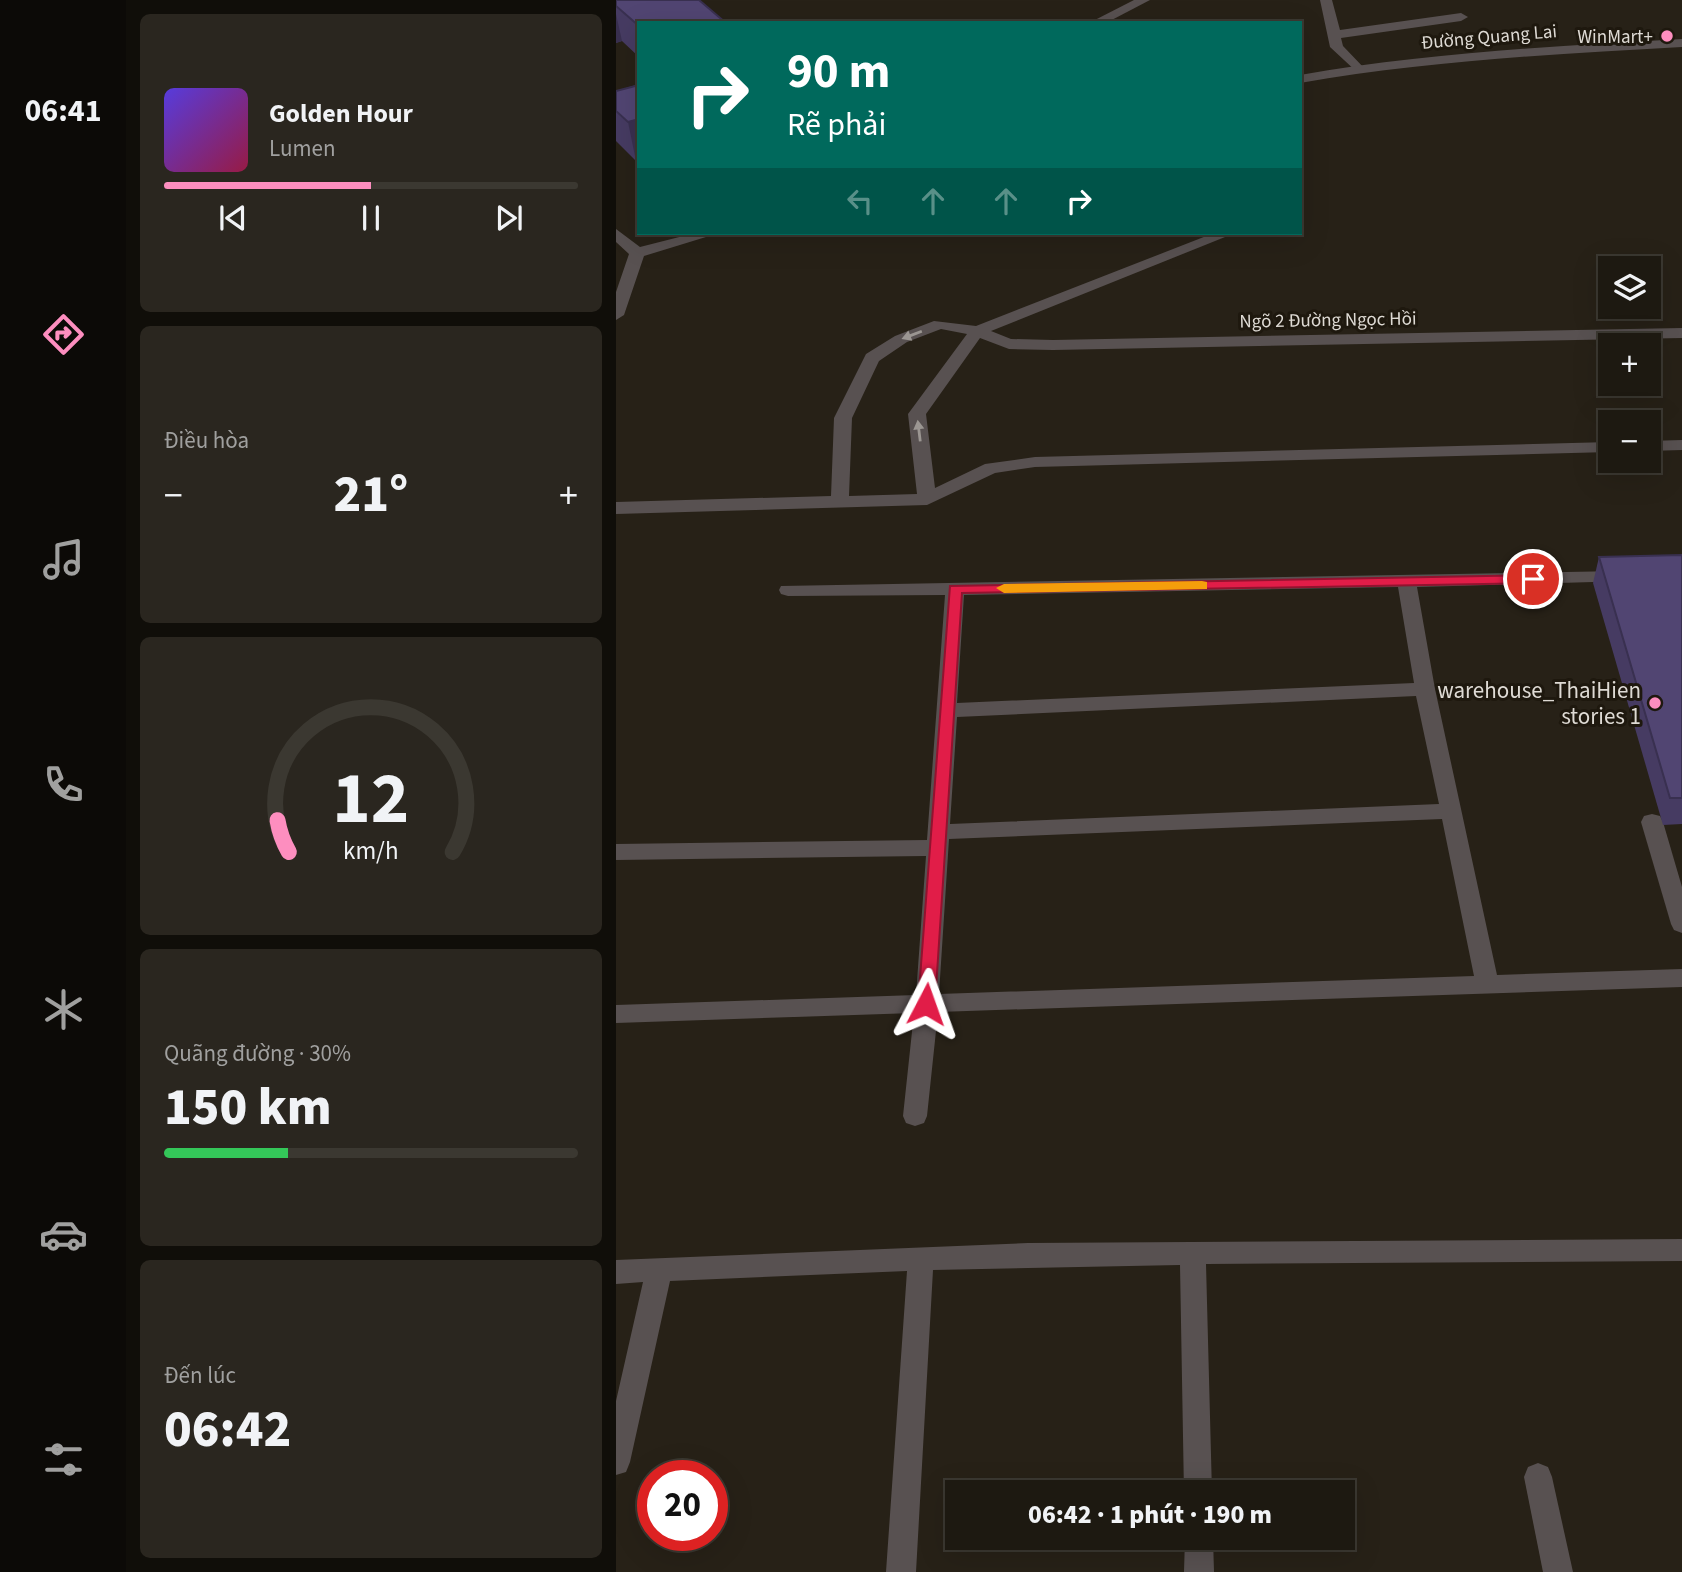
<!DOCTYPE html>
<html lang="vi">
<head>
<meta charset="utf-8">
<style>
	:root { --surface:#1d1911; --page:#2a261f; --text:#f1f3f6; --muted:#a0a09f; --line:#3b3831; --accent:#fd8ebf }
	body { margin:0; font-family:"Source Sans 3",sans-serif; background:var(--page); color:var(--text); height:100vh; display:flex; flex-direction:column; font-size:26px; white-space:nowrap }
	* { box-sizing:border-box; margin:0 }
	p { font-size:23px; color:var(--muted) }
	.icon { flex:none; width:38px; height:38px; fill:none; stroke:currentColor; stroke-width:2; stroke-linecap:round; stroke-linejoin:round }
	.map { position:relative; flex:1; overflow:hidden }
	.drawer { display:flex; flex-direction:column; gap:14px; padding:14px; background:#100e09; width:490px }
	.drawer>* { flex:none }
	.banner { position:absolute; left:21px; top:21px; width:665px; height:214px; border-radius:0px; box-shadow:0 7px 28px #0002,0 0 0 2px var(--line); background:#00695c; color:#fff; overflow:hidden }
	.tools { position:absolute; left:982px; top:256px; display:grid; gap:14px }
	.tools a { display:grid; place-items:center; width:63px; height:63px; border-radius:0px; background:var(--surface); box-shadow:0 7px 28px #0002,0 0 0 2px var(--line); font-size:35px }
	.speed { position:absolute; left:21px; top:1460px; display:flex; gap:14px; font-size:35px; font-weight:700; text-align:center }
	.speed>* { display:grid; place-content:center; width:91px; height:91px; border-radius:50%; background:var(--surface); box-shadow:0 7px 28px #0002,0 0 0 2px var(--line); line-height:1 }
	.speed .limit { border:10px solid #d22; background:#fff; color:#111 }
	.pin { position:absolute; display:grid; place-items:center; width:60px; height:60px; color:#fff; margin:-30px; border:4px solid #fff; border-radius:50%; box-shadow:0 2px 7px #0007 }
	.me { position:absolute; width:77px; margin:-38px; rotate:4deg; stroke-linejoin:round; filter:drop-shadow(0 0 5px #0008) }
	.turn { display:flex; align-items:center; gap:24px; height:147px; padding:0 35px; font-size:32px }
	.turn .icon { width:91px; height:91px; stroke-width:2.5 }
	.turn b { display:block; font-size:49px; line-height:60px }
	.lanes { display:flex; align-items:center; height:66px; padding:0 35px; background:#0003; justify-content:center; gap:35px; direction:ltr }
	.lanes .off { opacity:.35 }
	.big { font-size:52px; font-weight:800; line-height:1.1 }
	.drawer .widget { flex:1; display:flex; flex-direction:column; justify-content:center; gap:10px; min-width:0; padding:0 24px; border-radius:10px; background:var(--page) }
	.drawer .dial { align-items:center; gap:0 }
	.dial svg { height:182px; overflow:visible; fill:none; stroke:var(--line); stroke-width:7; stroke-linecap:round; text-anchor:middle }
	.dial text { fill:var(--text); stroke:none }
	.song { display:flex; align-items:center; gap:21px }
	.cover { width:84px; height:84px; border-radius:10px; background:linear-gradient(135deg,hsl(250 70% 55%),hsl(340 70% 35%)) }
	.played { height:7px; border-radius:4px; background:linear-gradient(90deg,var(--accent) 50%,var(--line) 50%) }
	.keys { display:flex; justify-content:space-around; direction:ltr }
	.heat { display:flex; justify-content:space-between; align-items:center; font-size:38px; direction:ltr }
	.charge { height:10px; border-radius:5px; background:linear-gradient(90deg,#34c759 30%,var(--line) 0) }
	.trip { position:absolute; left:329px; top:1480px; width:410px; height:70px; border-radius:0px; background:var(--surface); box-shadow:0 7px 28px #0002,0 0 0 2px var(--line); font-weight:800; line-height:70px; text-align:center }
	main { display:flex; flex:1; min-height:0 }
	.tab-bar { display:flex; flex-direction:column; width:126px; justify-content:space-around; align-items:center; background:#0c0a07; color:var(--muted) }
	.tab-bar .icon { width:49px; height:49px }
	.tab-bar .current { color:var(--accent) }
	.tab-bar b { font-size:32px; color:var(--text) }
	.map>svg:first-child { display:block }
	.lines { fill:none; stroke-linecap:round; stroke-linejoin:round }
	.lane { fill:#585151; fill-rule:evenodd }
	.street { fill:#585151; fill-rule:evenodd }
	.wall { fill:#463b62 }
	.shaded-wall { fill:#393050 }
	.building { fill:#514572; stroke:#393050; stroke-width:2 }
	.oneway { fill:#9b9692 }
	.route { fill:#e11d48; stroke:#92132f; stroke-width:2 }
	.slow { fill:#f59e0b }
	.poi-dot { fill:#fd8ebf; stroke:#1e180e; stroke-width:2.5 }
	.labels { text-anchor:middle; stroke-width:6; stroke-linejoin:round; paint-order:stroke }
	.far-street-label { font-size:19px; fill:#dedad4; stroke:#1e180e }
	.far-poi-label { font-size:19px; fill:#dedad4; stroke:#1e180e; text-anchor:end }
	.poi-label { font-size:23px; fill:#dedad4; stroke:#1e180e; text-anchor:end }
</style>
</head>
<body>
<main>
<nav class="tab-bar">
<b>06:41</b>
<svg class="icon current" aria-label="directions" viewBox="0 0 24 24"><path d="M12 3l9 9-9 9-9-9zM9 14v-3h6M13 9l2 2-2 2"/></svg>
<svg class="icon" aria-label="music" viewBox="0 0 24 24"><path d="M9 18V5l10-2v13"/><circle cx="6" cy="18" r="3"/><circle cx="16" cy="16" r="3"/></svg>
<svg class="icon" aria-label="phone" viewBox="0 0 24 24"><path d="M5 4h4l2 5-3 2q2 4 5 5l2-3 5 2v4C11 20 4 13 5 4z"/></svg>
<svg class="icon" aria-label="climate" viewBox="0 0 24 24"><path d="M12 3v18M4 7l16 10M4 17L20 7"/></svg>
<svg class="icon" aria-label="car" viewBox="0 0 24 24"><path d="M5 17H2v-5l4-1 3-4h7l3 4 3 1v5h-3M9 17h6M6 11h13"/><circle cx="7" cy="17" r="2"/><circle cx="17" cy="17" r="2"/></svg>
<svg class="icon" aria-label="filters" viewBox="0 0 24 24"><path d="M4 7h16M4 17h16"/><circle cx="9" cy="7" r="2"/><circle cx="15" cy="17" r="2"/></svg>
</nav>
<section class="drawer">
<div class="widget">
<div class="song"><i class="cover"></i><div><b>Golden Hour</b><p>Lumen</p></div></div>
<div class="played"></div>
<div class="keys"><svg class="icon" aria-label="previous" viewBox="0 0 24 24"><path d="M18 5L8 12l10 7zM5 5v14"/></svg><svg class="icon" aria-label="pause" viewBox="0 0 24 24"><path d="M8 5v14M16 5v14"/></svg><svg class="icon" aria-label="next" viewBox="0 0 24 24"><path d="M6 5l10 7-10 7zM19 5v14"/></svg></div>
</div>
<div class="widget"><p>Điều hòa</p>
<div class="heat"><a>−</a><b class="big">21°</b><a>+</a></div>
</div>
<div class="widget dial"><svg viewBox="0 0 100 80">
<path d="M14 69A42 42 0 1 1 86 69"/>
<path d="M14 69A42 42 0 0 1 9 55" stroke="#fd8ebf"/>
<text x="50" y="56" font-size="32" font-weight="700">12</text>
<text x="50" y="72" font-size="11">km/h</text>
</svg></div>
<div class="widget"><p>Quãng đường · 30%</p><b class="big">150 km</b><div class="charge"></div></div>
<div class="widget"><p>Đến lúc</p><b class="big">06:42</b></div>
</section>
<div class="map">
<svg width="1066" height="1572" viewBox="0 0 1066 1572">
	<rect width="100%" height="100%" fill="#272117"/>
	<g class="lines">
		<!-- lane -->
		<g class="lane">
			<path d="M518,0H534L490,23H473Z"/>
			<path d="M704,0H716L724,30L845,13L852,17L845,21L725,38L727,46L749,69L742,73L714,47Z"/>
			<path d="M1005,571L1012,573L1014,577L1012,581L801,587L819,689L881,975L1066,969V987L322,1012L311,1116L308,1123L299,1126L290,1123L287,1116L298,1013L0,1023V1005L300,995L310,856L0,860V844L311,840L329,595L172,596L165,594L163,590L165,586ZM782,587L798,683L341,703L348,595ZM800,696L823,804L334,824L341,717ZM826,819L858,976L323,994L333,839Z"/>
			<path d="M1036,814L1044,816L1047,822L1066,887V933L1058,930L1055,924L1025,822L1028,816Z"/>
		</g>
		<!-- street -->
		<g class="street">
			<path d="M1066,39V47C939,54 810,61 684,83V75C810,53 939,46 1066,39Z"/>
			<path d="M0,229L24,247L79,233H103L28,256L8,315L0,320V292L13,254L0,242Z"/>
			<path d="M598,233H619L375,331L395,339L437,340L1066,328V338L437,350L393,349L364,338L310,414L319,488L369,464L419,457L994,442V452L419,467L379,473L311,505L0,514V502L215,496L218,418L250,354L279,336L318,321L360,326ZM325,329L351,334L292,414L301,494L233,496L236,418L263,361L291,342Z"/>
			<path d="M1066,440V450L1032,451V441Z"/>
			<path d="M1066,1239V1261L590,1264L596,1493H568L564,1265L317,1270L300,1572H270L291,1271L54,1281L14,1462L10,1472L0,1475V1401L27,1282L0,1284V1260L412,1243Z"/>
			<path d="M922,1463L932,1467L936,1477L957,1572H927L908,1477L912,1467Z"/>
			<path d="M569,1538H597L598,1572H568Z"/>
		</g>
	</g>
	<!-- wall -->
	<g class="wall">
		<path d="M0,0L23,23V57L6,41L0,43Z"/>
		<path d="M23,84L20,161L0,141V91Z"/>
		<path d="M1066,555V824L1047,825L977,583L983,557Z"/>
	</g>
	<!-- shaded-wall -->
	<g class="shaded-wall">
		<path d="M0,14L6,41L0,43Z"/>
		<path d="M23,119V160L20,161L12,122Z"/>
	</g>
	<!-- building -->
	<g class="building">
		<path d="M0,0H83L110,23H23V26L0,6Z"/>
		<path d="M23,85V119L12,122L0,111V91Z"/>
		<path d="M1066,555V798H1054L983,557Z"/>
	</g>
	<!-- one-way arrows -->
	<defs><path id="oneway-solid" d="M-6-.8H1V-3.2L6.5 0L1 3.2V.8H-6Z" transform="scale(1.75)"/></defs>
	<g class="oneway">
		<use href="#oneway-solid" transform="translate(296 335) rotate(159)"/>
		<use href="#oneway-solid" transform="translate(303 431) rotate(-97)"/>
	</g>
	<!-- route -->
	<path class="route" d="M917,575L922,576V583L346,593L319,1004L310,1011L304,1009L302,1004L334,586Z"/>
	<!-- slow -->
	<path class="slow" d="M586,581L591,582V589L388,593L380,588L388,584Z"/>
	<!-- markers -->
	<g class="poi-dot">
		<circle cx="1051" cy="36" r="7"/>
		<circle cx="1039" cy="703" r="7"/>
	</g>
	<g class="labels">
		<!-- far-street labels -->
		<g class="far-street-label">
			<text transform="translate(873 36) rotate(-5)" y="7">Đường Quang Lai</text>
			<text transform="translate(712 319) rotate(-1)" y="7">Ngõ 2 Đường Ngọc Hồi</text>
		</g>
		<!-- far-poi labels -->
		<g class="far-poi-label">
			<text x="1037" y="43">WinMart+</text>
		</g>
		<!-- poi labels -->
		<g class="poi-label">
			<text x="1025" y="698">warehouse_ThaiHien<tspan x="1025" dy="26">stories 1</tspan></text>
		</g>
	</g>
</svg>
<div class="tools">
<a><svg class="icon" aria-label="layers" viewBox="0 0 24 24"><path d="M12 4l9 5-9 5-9-5zM3 14l9 5 9-5"/></svg></a>
<a>+</a>
<a>−</a>
</div>
<div class="speed"><div class="limit">20</div></div>
<div class="pin" style="left:917px;top:579px;background:#d93025"><svg class="icon" aria-label="arrive" viewBox="0 0 24 24"><path d="M6 21V4h12l-3 4 3 4H6"/></svg></div>
<svg class="me" style="left:310px;top:1004px" viewBox="-20 -20 40 40"><path d="M0-17L14 15 0 8-14 15z" fill="#e11d48" stroke="#fff" stroke-width="4"/></svg>
<div class="trip">06:42 · 1 phút · 190 m</div>
<div class="banner">
<div class="turn"><svg class="icon" aria-label="right" viewBox="0 0 24 24"><path d="M7 20v-9h11M14 6l5 5-5 5"/></svg><div><b>90 m</b>Rẽ phải</div></div>
<div class="lanes"><svg class="icon off" aria-label="left" viewBox="0 0 24 24"><path d="M17 20v-9H6M10 6l-5 5 5 5"/></svg><svg class="icon off" aria-label="ahead" viewBox="0 0 24 24"><path d="M12 20V5M6 11l6-6 6 6"/></svg><svg class="icon off" aria-label="ahead" viewBox="0 0 24 24"><path d="M12 20V5M6 11l6-6 6 6"/></svg><svg class="icon" aria-label="right" viewBox="0 0 24 24"><path d="M7 20v-9h11M14 6l5 5-5 5"/></svg></div>
</div>
</div>
</main>
</body>
</html>
